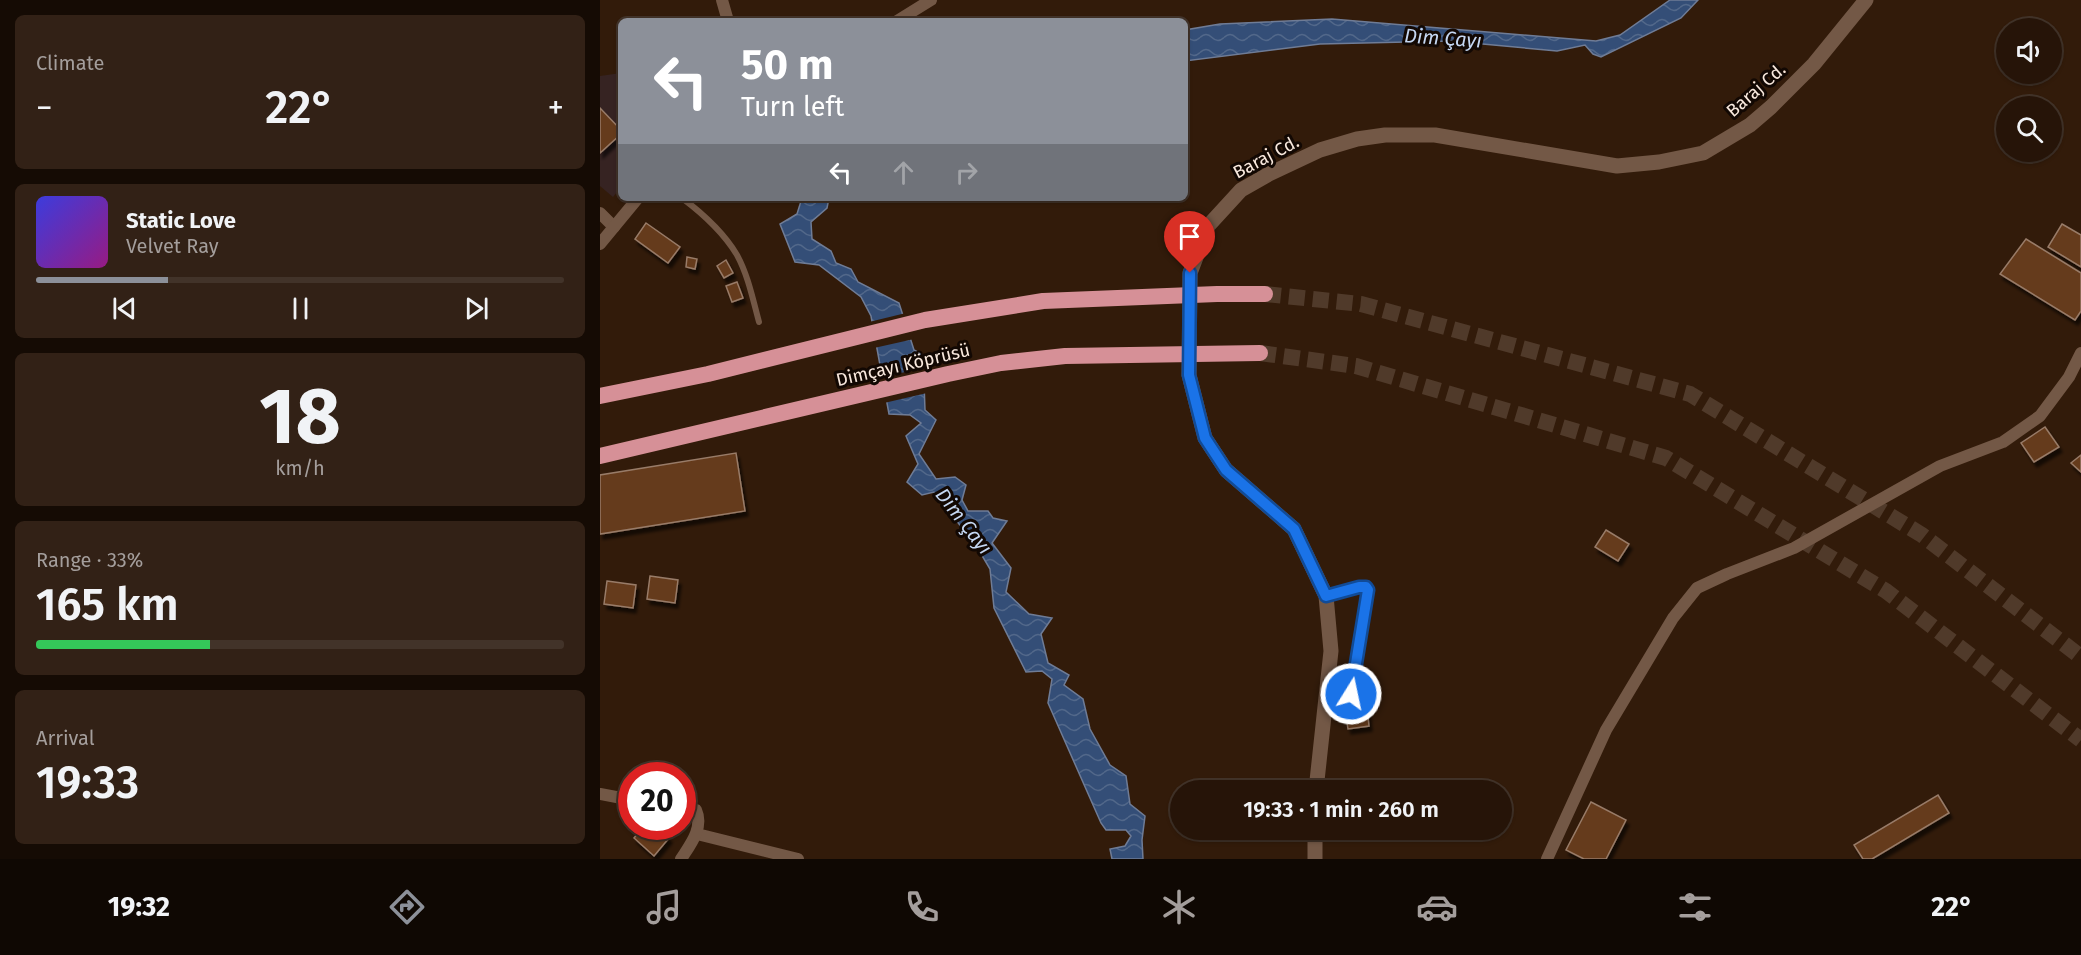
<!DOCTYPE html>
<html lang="en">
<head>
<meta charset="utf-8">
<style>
	:root { --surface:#261408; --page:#322116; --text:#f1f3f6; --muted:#a49e9c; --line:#423329; --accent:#8c9099 }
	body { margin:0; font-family:"Fira Sans",sans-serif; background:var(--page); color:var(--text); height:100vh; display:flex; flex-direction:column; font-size:22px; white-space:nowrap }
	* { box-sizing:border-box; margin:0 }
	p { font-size:20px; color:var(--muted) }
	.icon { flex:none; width:33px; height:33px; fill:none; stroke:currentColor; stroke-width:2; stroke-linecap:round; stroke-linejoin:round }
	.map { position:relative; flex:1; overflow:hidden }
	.details { display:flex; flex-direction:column; gap:15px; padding:15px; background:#150b04; width:600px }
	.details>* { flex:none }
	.guide { position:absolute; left:18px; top:18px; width:570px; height:183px; border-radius:9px; box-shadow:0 2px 4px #0004,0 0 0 2px var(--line); background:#8c9099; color:#fff; overflow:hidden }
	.fabs { position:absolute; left:1396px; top:18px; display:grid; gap:12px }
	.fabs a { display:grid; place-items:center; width:66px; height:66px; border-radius:50%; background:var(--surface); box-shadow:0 2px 4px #0004,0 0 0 2px var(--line); font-size:30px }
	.speed { position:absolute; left:18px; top:762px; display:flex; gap:12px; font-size:30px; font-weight:700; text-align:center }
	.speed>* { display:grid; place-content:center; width:78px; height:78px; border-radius:50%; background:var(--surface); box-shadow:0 2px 4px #0004,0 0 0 2px var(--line); line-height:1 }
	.speed .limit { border:9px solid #d22; background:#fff; color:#111 }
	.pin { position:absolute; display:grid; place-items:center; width:51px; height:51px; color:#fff; margin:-62px -26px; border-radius:50% 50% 50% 0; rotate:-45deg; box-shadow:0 0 6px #0007 }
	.pin .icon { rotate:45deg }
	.me { position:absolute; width:66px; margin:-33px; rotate:10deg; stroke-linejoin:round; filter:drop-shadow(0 0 4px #0008) }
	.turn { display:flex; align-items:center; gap:21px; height:126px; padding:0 24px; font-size:27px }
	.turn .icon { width:78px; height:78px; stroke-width:2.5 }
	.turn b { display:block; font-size:42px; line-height:51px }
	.lanes { display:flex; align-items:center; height:57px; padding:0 24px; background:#0003; justify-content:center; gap:30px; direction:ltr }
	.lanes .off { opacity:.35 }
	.big { font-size:45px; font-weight:600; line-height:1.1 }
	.details .widget { flex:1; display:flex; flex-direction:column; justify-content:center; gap:9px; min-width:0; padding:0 21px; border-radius:9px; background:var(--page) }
	.details .dial { align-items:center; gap:0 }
	.dial b { font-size:78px; line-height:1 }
	.song { display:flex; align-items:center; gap:18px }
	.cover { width:72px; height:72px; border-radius:9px; background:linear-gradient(135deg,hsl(240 70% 55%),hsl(310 70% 35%)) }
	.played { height:6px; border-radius:3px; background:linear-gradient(90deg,var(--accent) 25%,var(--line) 25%) }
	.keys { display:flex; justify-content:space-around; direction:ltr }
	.heat { display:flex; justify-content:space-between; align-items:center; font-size:33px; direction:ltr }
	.charge { height:9px; border-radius:4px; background:linear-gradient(90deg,#34c759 33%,var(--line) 0) }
	.trip { position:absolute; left:570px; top:780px; width:342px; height:60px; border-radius:30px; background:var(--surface); box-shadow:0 2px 4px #0004,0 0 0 2px var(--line); font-weight:600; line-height:60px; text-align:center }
	.menu { display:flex; height:96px; justify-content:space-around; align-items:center; background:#0f0803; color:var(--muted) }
	.menu .icon { width:42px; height:42px }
	.menu .selected { color:var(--accent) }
	.menu b { font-size:27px; color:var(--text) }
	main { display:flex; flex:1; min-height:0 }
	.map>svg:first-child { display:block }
	.education { fill:#362322 }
	.water { fill:url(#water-waves); stroke:#6f7c96; stroke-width:1.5 }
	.pier { fill:#321b0a }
	.building { fill:#653a1a; stroke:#987b68; stroke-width:1.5; filter:url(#shadow) }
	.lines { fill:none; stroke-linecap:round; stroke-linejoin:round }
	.trunk-tunnel { stroke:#503a2a; stroke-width:16; stroke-dasharray:16 8; stroke-linecap:butt }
	.service { stroke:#735846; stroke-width:6 }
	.minor { stroke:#735846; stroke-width:12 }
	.tertiary { stroke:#735846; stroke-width:15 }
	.trunk { stroke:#d69097; stroke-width:16 }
	.route-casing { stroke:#114b97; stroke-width:15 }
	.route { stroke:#1a73e8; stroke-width:10 }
	.labels { text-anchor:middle; stroke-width:6; stroke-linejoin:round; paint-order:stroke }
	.street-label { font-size:18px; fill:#f9e9de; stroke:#120803 }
	.water-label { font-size:20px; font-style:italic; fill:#c5d7f2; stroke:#120803 }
</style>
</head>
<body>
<main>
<section class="details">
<div class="widget"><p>Climate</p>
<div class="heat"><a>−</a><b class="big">22°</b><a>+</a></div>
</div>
<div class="widget">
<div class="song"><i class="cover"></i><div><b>Static Love</b><p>Velvet Ray</p></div></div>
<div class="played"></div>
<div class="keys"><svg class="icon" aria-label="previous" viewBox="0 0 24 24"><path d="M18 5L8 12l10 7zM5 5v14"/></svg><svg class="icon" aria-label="pause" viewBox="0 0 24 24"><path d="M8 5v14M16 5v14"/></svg><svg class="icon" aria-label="next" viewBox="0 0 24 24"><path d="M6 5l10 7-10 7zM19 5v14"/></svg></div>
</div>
<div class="widget dial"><b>18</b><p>km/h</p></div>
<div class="widget"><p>Range · 33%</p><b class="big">165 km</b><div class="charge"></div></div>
<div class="widget"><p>Arrival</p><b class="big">19:33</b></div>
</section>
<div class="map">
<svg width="1481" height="859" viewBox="0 0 1481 859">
	<defs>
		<pattern id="water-waves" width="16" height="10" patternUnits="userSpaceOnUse" patternTransform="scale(1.5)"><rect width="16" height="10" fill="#344e77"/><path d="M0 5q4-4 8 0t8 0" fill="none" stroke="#52688a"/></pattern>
		<filter id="shadow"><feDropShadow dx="3" dy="5" stdDeviation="1.5" flood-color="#0009"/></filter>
	</defs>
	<rect width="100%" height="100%" fill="#321b0a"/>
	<!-- education -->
	<path class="education" d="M21,73V187L13,197L0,186V76Z"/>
	<!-- water -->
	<g class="water">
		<path d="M1070,0H1098L1081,18L1001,57L993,54L985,45L957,51L850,41L720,44L585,61V30L620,24L732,19L996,41L1020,35Z"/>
		<path d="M202,198H229L227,208L211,222L212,239L231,251L236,263L251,269L258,282L299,303L314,350L323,355L325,410L336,420L319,454L336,479L355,477L366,485L362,500L368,511H388L393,518L407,521L392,543L411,568L406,592L429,614L452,618L441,634L448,663L469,675L464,685L483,699L490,729L510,765L526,776L530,804L545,816L542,840L543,859H512L510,849L525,846L531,836L526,830H506L501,823L448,703L452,679L442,671L426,672L394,608L390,569L377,547L334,492L322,495L307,482L318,464L306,436L321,423L310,415L289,414L271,316L261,297L219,265L195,262L180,224L197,214Z"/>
	</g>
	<!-- pier -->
	<g class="pier">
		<path d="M306,313L314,339L274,348L269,322Z"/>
		<path d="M327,367V393L284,403L279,378Z"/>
	</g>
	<!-- building -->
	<g class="building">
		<path d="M0,108L21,130V134L0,153Z"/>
		<path d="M46,223L80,247L68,263L35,239Z"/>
		<path d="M1462,224L1481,235V267L1448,247Z"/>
		<path d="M1426,239L1481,273V311L1475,320L1400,274Z"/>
		<path d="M87,257L97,259L95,269L86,267Z"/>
		<path d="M126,260L133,273L124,278L117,266Z"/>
		<path d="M137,282L143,298L132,302L126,286Z"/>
		<path d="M1445,427L1459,447L1434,462L1421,443Z"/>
		<path d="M136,453L145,511L0,534V475Z"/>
		<path d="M1481,455V472L1471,463Z"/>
		<path d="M1006,530L1029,544L1018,561L995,547Z"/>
		<path d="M50,576L78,580L75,603L47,599Z"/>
		<path d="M7,581L36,585L33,608L4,604Z"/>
		<path d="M766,700L769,726L748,729L744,703Z"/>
		<path d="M1338,795L1349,813L1272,859H1263L1254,845Z"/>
		<path d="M991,802L1026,820L1006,859H984L966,850Z"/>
		<path d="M44,826H57L69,838L54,856L34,838Z"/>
	</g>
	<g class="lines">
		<!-- trunk-tunnel -->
		<g class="trunk-tunnel">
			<path d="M665,294L761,304L1090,394L1322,535L1481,657"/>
			<path d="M660,353L756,366L1066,458L1286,591L1481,740"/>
		</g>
		<!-- service -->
		<g class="service">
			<path d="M82,198C102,213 124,233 137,255C148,275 153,300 159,322"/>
			<path d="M726,596L759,587H766L768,590L751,694"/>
		</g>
		<!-- minor -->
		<g class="minor">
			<path d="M122,0L128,21"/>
			<path d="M297,21L331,0"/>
			<path d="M0,213L14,227"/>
			<path d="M0,244L38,198"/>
			<path d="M0,794L32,800"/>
			<path d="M97,834L198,859"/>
			<path d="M81,859C90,845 104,828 96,810L82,808"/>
			<path d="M947,859L1006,730L1073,618L1097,588L1127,574L1194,548L1340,466L1403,442L1440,416L1469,377L1481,353"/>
		</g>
		<!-- tertiary -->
		<g class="tertiary">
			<path d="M716,790L731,651L726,596L694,529L626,470L605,438L589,375L590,273L608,226L641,190L669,174L720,150L757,139L785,135H835L1017,166L1059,162L1103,153L1150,125L1171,107L1214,64L1266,0"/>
			<path d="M715,859V830"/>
		</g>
		<!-- trunk -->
		<g class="trunk">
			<path d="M0,396L108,374L325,320L443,301L617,294H665"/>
			<path d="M0,456L348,374L401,363L465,356L660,353"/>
		</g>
	</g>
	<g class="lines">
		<defs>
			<path id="route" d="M590,273L589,375L605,438L626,470L694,529L726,596L759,587H766L768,590L751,694"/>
		</defs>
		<!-- route casing -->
		<use href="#route" class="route-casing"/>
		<!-- route -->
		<use href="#route" class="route"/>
	</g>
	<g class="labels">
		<!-- street labels -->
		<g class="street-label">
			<text transform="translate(1156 90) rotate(-41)" y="6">Baraj Cd.</text>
			<text transform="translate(666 157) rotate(-28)" y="6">Baraj Cd.</text>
			<text transform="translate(303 365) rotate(-13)" y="6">Dimçayı Köprüsü</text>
		</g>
		<!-- water labels -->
		<g class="water-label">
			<text transform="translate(843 38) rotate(4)" y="7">Dim Çayı</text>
			<text transform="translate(364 521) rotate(52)" y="7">Dim Çayı</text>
		</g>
	</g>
</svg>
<div class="fabs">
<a><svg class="icon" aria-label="sound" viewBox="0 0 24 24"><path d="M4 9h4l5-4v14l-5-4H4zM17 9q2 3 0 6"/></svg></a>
<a><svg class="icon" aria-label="search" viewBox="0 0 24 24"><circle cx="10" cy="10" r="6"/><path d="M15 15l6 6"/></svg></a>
</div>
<div class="speed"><div class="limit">20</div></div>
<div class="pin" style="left:590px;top:273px;background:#d93025"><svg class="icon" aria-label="arrive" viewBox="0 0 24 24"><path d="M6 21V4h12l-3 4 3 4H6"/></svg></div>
<svg class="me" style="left:751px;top:694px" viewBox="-20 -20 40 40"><circle r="17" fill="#1a73e8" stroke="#fff" stroke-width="3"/><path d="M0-11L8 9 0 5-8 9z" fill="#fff"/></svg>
<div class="trip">19:33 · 1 min · 260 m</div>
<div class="guide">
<div class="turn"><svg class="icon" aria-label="left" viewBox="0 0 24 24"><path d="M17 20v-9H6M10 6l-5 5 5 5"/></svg><div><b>50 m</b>Turn left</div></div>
<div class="lanes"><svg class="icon" aria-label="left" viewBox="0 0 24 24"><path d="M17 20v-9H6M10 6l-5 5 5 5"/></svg><svg class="icon off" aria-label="ahead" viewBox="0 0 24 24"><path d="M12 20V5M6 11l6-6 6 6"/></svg><svg class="icon off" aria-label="right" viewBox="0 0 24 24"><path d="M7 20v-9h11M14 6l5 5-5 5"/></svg></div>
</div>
</div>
</main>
<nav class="menu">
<b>19:32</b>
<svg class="icon selected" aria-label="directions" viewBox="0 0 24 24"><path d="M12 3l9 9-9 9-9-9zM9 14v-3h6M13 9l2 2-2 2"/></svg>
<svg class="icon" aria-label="music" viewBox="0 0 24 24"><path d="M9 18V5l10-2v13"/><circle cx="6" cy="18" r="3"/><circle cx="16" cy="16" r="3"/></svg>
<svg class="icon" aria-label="phone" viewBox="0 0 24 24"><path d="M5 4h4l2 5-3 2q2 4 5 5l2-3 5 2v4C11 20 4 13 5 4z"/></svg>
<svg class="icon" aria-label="climate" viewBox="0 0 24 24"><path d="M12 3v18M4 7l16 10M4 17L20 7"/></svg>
<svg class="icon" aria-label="car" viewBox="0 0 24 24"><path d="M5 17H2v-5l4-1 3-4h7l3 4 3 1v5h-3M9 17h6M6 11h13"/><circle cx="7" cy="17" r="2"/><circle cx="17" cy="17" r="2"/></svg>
<svg class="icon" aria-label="filters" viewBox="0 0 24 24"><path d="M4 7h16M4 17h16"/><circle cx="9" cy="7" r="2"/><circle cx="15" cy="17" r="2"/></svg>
<b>22°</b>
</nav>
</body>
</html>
